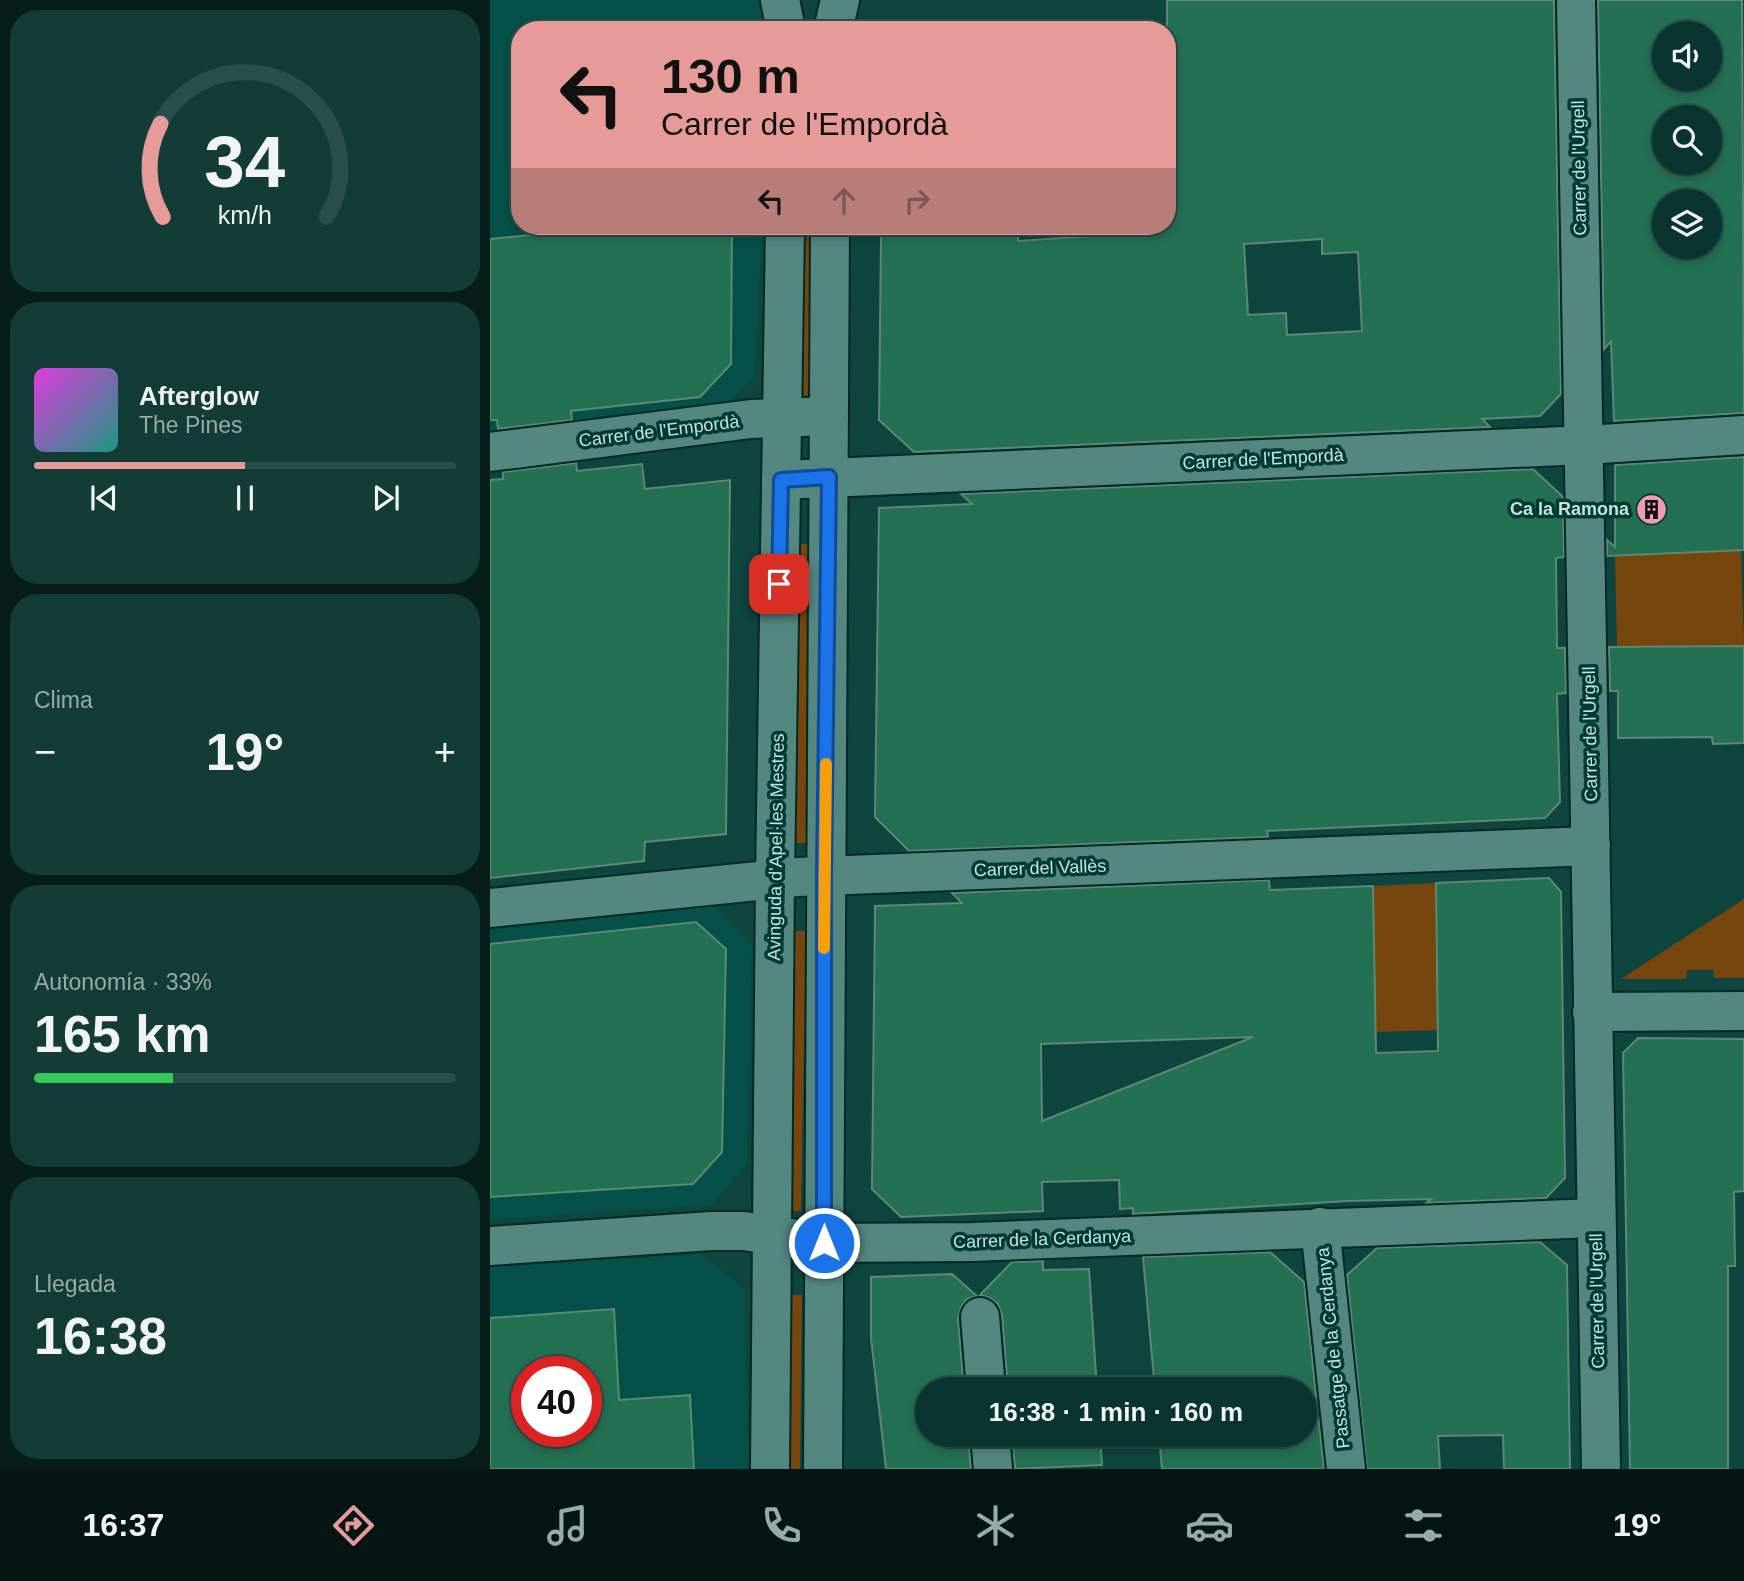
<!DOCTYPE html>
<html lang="es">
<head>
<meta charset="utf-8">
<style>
	:root { --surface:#0a342f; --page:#133c37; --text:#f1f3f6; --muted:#9aa; --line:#2a4f4b; --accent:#e69b98 }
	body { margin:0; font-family:Arial,sans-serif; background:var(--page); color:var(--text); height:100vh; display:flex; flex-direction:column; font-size:26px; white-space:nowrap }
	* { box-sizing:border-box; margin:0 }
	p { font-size:23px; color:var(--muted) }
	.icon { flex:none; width:38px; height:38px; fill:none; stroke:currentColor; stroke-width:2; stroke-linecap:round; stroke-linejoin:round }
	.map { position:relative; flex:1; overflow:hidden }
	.panel { display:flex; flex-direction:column; gap:10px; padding:10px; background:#061d1a; width:490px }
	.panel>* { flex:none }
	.top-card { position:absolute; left:21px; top:21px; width:665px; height:214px; border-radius:28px; box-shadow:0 4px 10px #0003,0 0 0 2px var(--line); background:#e69b98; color:#111; overflow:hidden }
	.fabs { position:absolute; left:1162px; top:21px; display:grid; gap:14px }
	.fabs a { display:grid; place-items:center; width:70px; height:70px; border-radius:50%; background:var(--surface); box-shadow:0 4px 10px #0003,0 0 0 2px var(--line); font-size:35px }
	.speed { position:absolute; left:21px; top:1356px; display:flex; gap:14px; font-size:35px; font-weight:700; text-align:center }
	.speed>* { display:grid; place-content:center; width:91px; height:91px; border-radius:50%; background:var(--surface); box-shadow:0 4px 10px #0003,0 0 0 2px var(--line); line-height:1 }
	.speed .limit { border:10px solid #d22; background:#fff; color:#111 }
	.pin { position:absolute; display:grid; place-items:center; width:60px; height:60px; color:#fff; margin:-30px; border-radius:14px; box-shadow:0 4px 10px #0006 }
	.me { position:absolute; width:77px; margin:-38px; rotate:0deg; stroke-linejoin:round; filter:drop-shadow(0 0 5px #0008) }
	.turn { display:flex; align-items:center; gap:24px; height:147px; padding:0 35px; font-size:32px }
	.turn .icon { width:91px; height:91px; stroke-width:2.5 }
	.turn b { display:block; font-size:49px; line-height:60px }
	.lanes { display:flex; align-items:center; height:66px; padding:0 35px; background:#0003; justify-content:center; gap:35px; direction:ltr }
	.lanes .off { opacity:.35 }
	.big { font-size:52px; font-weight:700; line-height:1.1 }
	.panel .tile { flex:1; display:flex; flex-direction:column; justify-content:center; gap:10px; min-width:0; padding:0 24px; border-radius:28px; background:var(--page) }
	.panel .dial { align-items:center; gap:0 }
	.dial svg { height:182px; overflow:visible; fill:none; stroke:var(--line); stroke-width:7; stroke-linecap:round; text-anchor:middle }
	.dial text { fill:var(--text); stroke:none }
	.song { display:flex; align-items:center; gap:21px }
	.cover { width:84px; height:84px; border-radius:10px; background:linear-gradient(135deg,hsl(300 70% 55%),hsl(170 70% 35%)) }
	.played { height:7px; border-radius:4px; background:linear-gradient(90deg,var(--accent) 50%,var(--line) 50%) }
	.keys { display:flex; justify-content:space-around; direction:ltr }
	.heat { display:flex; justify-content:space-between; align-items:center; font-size:38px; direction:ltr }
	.charge { height:10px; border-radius:5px; background:linear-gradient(90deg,#34c759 33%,var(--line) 0) }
	.trip { position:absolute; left:425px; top:1377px; width:402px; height:70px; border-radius:35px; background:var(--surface); box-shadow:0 4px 10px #0003,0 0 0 2px var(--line); font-weight:700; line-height:70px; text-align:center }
	.tabs { display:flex; height:112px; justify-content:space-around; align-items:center; background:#041513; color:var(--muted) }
	.tabs .icon { width:49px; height:49px }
	.tabs .on { color:var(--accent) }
	.tabs b { font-size:32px; color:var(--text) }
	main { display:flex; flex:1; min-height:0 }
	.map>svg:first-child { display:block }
	.built { fill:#055048; fill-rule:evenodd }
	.green { fill:#76460e }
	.building { fill:#247053; stroke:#5e8874; stroke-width:2; fill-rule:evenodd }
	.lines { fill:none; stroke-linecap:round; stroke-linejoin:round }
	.minor-casing { stroke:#002925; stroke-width:42 }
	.tertiary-casing { stroke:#002925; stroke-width:42 }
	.minor { stroke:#548780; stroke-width:38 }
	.tertiary { stroke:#548780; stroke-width:38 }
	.route-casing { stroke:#114b97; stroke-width:18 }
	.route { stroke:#1a73e8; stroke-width:12 }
	.slow { stroke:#f59e0b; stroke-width:12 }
	.labels { text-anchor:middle; stroke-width:7; stroke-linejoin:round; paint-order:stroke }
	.street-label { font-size:18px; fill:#c7e1dc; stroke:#003a34 }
	.poi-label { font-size:18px; font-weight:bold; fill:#c7e1dc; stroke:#003a34; text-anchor:end }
</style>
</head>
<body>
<main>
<section class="panel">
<div class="tile dial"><svg viewBox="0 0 100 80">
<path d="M14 69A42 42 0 1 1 86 69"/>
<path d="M14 69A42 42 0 0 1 13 28" stroke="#e69b98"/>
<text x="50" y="56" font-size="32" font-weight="700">34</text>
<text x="50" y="72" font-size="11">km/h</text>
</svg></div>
<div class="tile">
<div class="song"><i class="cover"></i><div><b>Afterglow</b><p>The Pines</p></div></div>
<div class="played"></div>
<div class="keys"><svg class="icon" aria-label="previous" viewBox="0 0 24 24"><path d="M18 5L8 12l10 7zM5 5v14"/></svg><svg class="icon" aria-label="pause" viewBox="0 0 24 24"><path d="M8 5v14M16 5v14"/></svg><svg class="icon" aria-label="next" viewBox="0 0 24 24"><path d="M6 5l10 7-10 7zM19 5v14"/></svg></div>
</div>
<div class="tile"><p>Clima</p>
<div class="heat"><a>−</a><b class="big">19°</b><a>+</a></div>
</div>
<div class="tile"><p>Autonomía · 33%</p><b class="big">165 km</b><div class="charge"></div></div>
<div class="tile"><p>Llegada</p><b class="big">16:38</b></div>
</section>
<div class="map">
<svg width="1254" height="1469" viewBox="0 0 1254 1469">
	<rect width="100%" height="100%" fill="#0e453f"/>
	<!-- built -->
	<g class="built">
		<path d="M0,0H274L281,30H30V226H272L265,376L235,405L0,434Z"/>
		<path d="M224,906L262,944L257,1164L221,1205L0,1220V930Z"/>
		<path d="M211,1254L255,1289L258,1469H0V1267ZM37,1372H96V1432H37Z"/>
	</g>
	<!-- green -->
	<g class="green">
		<path d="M310,226H323L321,399L310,404Z"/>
		<path d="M307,544H318L316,843H304Z"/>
		<path d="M1251,550L1254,646L1127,647L1125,555Z"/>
		<path d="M946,883L948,1030L886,1032L883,886Z"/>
		<path d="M1254,899V978H1224L1223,970H1197L1196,979H1131Z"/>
		<path d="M302,931H316L311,1211H299Z"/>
		<path d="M301,1295H312L310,1469H298Z"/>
	</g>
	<!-- building -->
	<g class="building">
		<path d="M677,0H1064L1071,394L1050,416L992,419L1000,427L424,452L389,420L391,235L528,227V241L603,236L602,226H677ZM832,239V254L868,252L872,331L797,335L796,313L758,315L754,244Z"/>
		<path d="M1108,0H1252L1254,413L1124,421L1121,341L1114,349ZM1174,33H1220V79H1174ZM1174,117H1220V163H1174ZM1174,201H1220V247H1174Z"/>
		<path d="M133,226H242L241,364L210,397L81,411L82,420L8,429L7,420H0V239Z"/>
		<path d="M1254,457V550L1117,556V540L1125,547V465Z"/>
		<path d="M86,463L87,471L152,464L155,489L240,480L236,834L155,842L154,861L0,878V480L13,479V472Z"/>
		<path d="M1043,469L1073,497L1074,557L1066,558L1067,648H1075L1076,693L1067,694L1070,802L1055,818L777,831L778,837L419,851L385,817L389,508L482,504L471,494Z"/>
		<path d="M1254,646V743L1223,744L1222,737L1128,738V691H1120L1119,647Z"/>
		<path d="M1059,878L1071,892L1075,1178L1056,1198L936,1203L941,1199L858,1201L643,1214V1208L630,1209L629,1180L552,1182L553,1211L411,1217L382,1189L385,906L472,903L462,893L779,880L780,890L883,886L886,1053L948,1051L946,883ZM763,1037L552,1121L551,1044Z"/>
		<path d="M206,922L236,949L232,1152L203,1184L0,1197V944Z"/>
		<path d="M1148,1038L1254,1039V1191L1244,1192L1245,1266H1238V1469H1140L1133,1053Z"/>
		<path d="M1050,1242L1077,1265L1080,1469H1014L1013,1435L948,1436L950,1469H877L857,1275L887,1248Z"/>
		<path d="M780,1252L814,1282L834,1469H672L669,1435H816V1390H665L653,1257Z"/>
		<path d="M553,1261V1270L599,1269L607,1390H518L512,1315L508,1304L500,1298L490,1295L522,1262Z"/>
		<path d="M462,1274L487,1296L477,1299L471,1307L468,1318L474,1390H438V1435H478L481,1469H396L381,1338V1277Z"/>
		<path d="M124,1309L129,1400L200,1395L204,1469H0V1318ZM37,1372H96V1432H37Z"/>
		<path d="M522,1435H610L612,1465L525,1469Z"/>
	</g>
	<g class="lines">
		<defs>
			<g id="minor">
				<path d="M1086,0L1111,1469"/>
				<path d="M0,452L261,419L339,416"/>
				<path d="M291,480L1095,445L1254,435"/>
				<path d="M0,908L307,877L1101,846"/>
				<path d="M1102,1012L1254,1011"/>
				<path d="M830,1227L856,1469"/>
				<path d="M0,1246L221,1231H254L334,1243L483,1242L1105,1218"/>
				<path d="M490,1317L496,1390"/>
				<path d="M500,1435L503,1469"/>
			</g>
			<g id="tertiary">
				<path d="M290,0L296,30"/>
				<path d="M343,30L350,0"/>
				<path d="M280,1469L285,878L295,226"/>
				<path d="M333,1469L340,226"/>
			</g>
		</defs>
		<!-- minor casing -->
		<use href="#minor" class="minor-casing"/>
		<!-- tertiary casing -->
		<use href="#tertiary" class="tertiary-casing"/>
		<!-- minor -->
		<use href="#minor" class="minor"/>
		<!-- tertiary -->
		<use href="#tertiary" class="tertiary"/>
	</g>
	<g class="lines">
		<defs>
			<path id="route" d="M289,584L291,480L339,477L334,876V1243"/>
		</defs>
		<!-- route casing -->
		<use href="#route" class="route-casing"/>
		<!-- route -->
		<use href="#route" class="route"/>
		<!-- slow -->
		<path class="slow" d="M334,948L336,764"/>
	</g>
	<!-- icons -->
	<defs>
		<symbol id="building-disc" viewBox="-11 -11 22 22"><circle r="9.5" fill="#f29ab0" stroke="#003a34"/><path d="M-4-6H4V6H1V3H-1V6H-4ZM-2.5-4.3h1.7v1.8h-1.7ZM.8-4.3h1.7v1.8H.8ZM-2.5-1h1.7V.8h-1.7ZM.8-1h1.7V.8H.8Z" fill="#111"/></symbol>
	</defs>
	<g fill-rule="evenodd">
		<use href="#building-disc" x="1144" y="492" width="35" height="35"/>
	</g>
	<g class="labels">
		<!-- street labels -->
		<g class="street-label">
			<text transform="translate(1089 168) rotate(-91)" y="6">Carrer de l'Urgell</text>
			<text transform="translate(169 431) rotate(-7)" y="6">Carrer de l'Empordà</text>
			<text transform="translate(773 459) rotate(-3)" y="6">Carrer de l'Empordà</text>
			<text transform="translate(1100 734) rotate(-91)" y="6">Carrer de l'Urgell</text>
			<text transform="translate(286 847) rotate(-89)" y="6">Avinguda d'Apel·les Mestres</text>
			<text transform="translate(550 868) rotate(-2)" y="6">Carrer del Vallès</text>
			<text transform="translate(552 1239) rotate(-2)" y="6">Carrer de la Cerdanya</text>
			<text transform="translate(1107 1301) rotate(-91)" y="6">Carrer de l'Urgell</text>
			<text transform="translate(843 1348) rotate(-96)" y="6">Passatge de la Cerdanya</text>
		</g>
		<!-- poi labels -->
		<g class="poi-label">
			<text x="1139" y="515">Ca la Ramona</text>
		</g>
	</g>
</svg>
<div class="fabs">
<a><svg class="icon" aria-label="sound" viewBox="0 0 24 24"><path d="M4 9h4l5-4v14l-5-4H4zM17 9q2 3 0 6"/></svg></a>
<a><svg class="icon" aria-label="search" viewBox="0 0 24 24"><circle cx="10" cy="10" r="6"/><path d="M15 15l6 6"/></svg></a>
<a><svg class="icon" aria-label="layers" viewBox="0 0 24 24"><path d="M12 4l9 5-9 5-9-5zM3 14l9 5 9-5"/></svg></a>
</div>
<div class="speed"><div class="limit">40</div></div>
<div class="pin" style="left:289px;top:584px;background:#d93025"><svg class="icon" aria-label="arrive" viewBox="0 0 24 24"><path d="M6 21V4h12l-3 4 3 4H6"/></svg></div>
<svg class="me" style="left:334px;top:1243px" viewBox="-20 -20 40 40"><circle r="17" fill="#1a73e8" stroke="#fff" stroke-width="3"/><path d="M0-11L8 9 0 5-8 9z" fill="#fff"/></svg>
<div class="trip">16:38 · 1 min · 160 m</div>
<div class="top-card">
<div class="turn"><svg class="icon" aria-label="left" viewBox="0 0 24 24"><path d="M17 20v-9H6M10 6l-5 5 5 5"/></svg><div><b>130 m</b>Carrer de l'Empordà</div></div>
<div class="lanes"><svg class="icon" aria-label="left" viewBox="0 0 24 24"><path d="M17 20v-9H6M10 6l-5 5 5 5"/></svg><svg class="icon off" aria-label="ahead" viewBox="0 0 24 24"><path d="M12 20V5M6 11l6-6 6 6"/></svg><svg class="icon off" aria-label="right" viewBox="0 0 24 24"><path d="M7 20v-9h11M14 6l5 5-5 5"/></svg></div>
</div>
</div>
</main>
<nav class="tabs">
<b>16:37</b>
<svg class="icon on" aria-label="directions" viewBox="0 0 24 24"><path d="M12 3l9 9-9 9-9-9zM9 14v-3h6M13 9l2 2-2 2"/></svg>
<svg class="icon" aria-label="music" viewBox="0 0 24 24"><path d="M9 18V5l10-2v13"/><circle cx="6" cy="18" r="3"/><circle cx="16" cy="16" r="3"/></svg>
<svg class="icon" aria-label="phone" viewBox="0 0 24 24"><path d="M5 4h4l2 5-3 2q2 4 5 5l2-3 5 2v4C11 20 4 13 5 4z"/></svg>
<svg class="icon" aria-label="climate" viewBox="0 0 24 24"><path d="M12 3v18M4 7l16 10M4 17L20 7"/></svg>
<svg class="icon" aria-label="car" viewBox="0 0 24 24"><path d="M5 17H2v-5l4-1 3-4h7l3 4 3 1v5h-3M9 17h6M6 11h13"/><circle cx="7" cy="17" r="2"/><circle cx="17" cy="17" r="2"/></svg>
<svg class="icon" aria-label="filters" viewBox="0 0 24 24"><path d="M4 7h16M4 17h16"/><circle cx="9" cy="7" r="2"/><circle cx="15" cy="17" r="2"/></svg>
<b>19°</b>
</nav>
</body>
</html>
